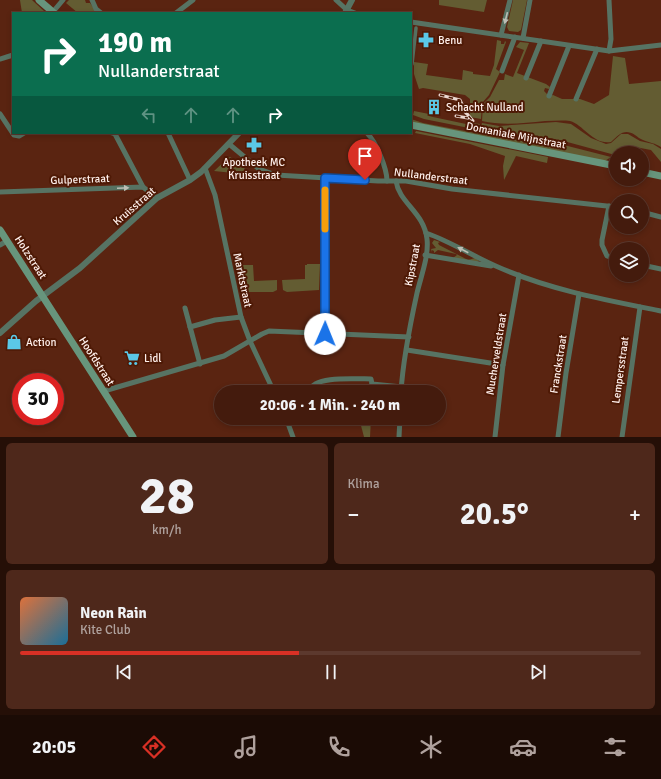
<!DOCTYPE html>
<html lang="de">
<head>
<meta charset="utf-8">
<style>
	:root { --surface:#441b0d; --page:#4e281b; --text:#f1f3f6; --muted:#afa19d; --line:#5c392e; --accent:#d93025 }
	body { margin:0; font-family:Signika,sans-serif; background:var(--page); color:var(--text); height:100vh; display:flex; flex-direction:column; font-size:15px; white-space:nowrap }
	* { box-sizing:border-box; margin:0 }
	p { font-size:13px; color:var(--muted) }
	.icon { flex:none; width:22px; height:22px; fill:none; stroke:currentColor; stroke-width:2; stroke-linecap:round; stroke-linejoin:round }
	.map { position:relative; height:437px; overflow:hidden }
	.side { display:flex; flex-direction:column; gap:6px; padding:6px; background:#250f07; flex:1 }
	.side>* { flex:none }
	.top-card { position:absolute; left:12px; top:12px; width:400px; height:122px; border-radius:0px; box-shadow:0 2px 6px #0003,0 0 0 1px var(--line); background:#0b6e4f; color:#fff; overflow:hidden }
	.fabs { position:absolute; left:609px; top:146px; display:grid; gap:8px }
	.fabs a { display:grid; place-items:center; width:40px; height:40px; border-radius:50%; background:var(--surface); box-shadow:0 2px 6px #0003,0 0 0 1px var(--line); font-size:20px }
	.speed { position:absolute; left:12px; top:373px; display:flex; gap:8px; font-size:20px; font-weight:700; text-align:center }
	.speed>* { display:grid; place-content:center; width:52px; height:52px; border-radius:50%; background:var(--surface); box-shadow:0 2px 6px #0003,0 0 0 1px var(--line); line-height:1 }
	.speed .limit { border:6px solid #d22; background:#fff; color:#111 }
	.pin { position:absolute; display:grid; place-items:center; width:34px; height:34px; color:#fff; margin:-41px -17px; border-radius:50% 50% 50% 0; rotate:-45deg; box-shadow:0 0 4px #0007 }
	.pin .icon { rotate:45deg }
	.me { position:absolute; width:44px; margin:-22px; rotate:1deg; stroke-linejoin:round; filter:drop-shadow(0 0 3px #0008) }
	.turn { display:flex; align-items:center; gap:14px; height:84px; padding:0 20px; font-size:18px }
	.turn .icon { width:52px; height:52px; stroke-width:2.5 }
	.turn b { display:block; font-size:28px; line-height:34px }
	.lanes { display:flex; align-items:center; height:38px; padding:0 20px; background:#0003; justify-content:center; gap:20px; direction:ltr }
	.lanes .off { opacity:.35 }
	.big { font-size:30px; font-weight:700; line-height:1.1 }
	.side .card { flex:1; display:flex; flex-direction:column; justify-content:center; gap:6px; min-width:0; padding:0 14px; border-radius:6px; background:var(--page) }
	.side .dial { align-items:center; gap:0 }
	.dial b { font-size:52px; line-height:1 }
	.song { display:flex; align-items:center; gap:12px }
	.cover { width:48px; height:48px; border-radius:6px; background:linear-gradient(135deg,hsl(20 70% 55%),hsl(200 70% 35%)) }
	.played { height:4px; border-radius:2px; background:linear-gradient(90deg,var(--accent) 45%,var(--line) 45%) }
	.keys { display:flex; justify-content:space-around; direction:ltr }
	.heat { display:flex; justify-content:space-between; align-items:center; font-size:22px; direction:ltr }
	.side .tiles { flex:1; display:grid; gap:6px; grid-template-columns:1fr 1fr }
	.card:last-child { grid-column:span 2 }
	.trip { position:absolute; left:214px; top:385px; width:232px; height:40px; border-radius:20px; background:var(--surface); box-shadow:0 2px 6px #0003,0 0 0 1px var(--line); font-weight:700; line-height:40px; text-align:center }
	.tab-bar { display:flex; height:64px; justify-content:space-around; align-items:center; background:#1b0b05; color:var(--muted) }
	.tab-bar .icon { width:28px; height:28px }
	.tab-bar .selected { color:var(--accent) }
	.tab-bar b { font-size:18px; color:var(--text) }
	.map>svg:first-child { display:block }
	.green { fill:#635c32 }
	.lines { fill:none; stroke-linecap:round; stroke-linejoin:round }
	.pedestrian { stroke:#577363; stroke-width:3.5 }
	.minor { stroke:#577363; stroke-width:5 }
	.tertiary { stroke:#577363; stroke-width:6 }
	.secondary { stroke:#67957c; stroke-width:7 }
	.rail-casing { stroke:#ebd8d2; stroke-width:3 }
	.rail { stroke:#4e1905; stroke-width:1.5; stroke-dasharray:4.5; stroke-linecap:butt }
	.oneway { fill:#bcbeb5 }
	.route-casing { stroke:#114b97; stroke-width:10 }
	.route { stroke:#1a73e8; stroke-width:7 }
	.slow { stroke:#f59e0b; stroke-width:7 }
	.labels { text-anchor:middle; stroke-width:4; stroke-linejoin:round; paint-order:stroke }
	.poi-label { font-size:11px; fill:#fff0ec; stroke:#4e1905; text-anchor:start }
	.street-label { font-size:11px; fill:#fff0ec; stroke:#4e1905 }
</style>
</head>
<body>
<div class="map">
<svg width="661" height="437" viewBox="0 0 661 437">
	<rect width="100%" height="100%" fill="#5a2411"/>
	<!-- green -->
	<g class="green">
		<path d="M20,0H32L44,11V13H22Z"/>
		<path d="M69,0H85L86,3H90L97,13H78L66,3Z"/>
		<path d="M439,0H487L484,12L439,5Z"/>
		<path d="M513,0H527L521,30L518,32L509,31L507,27Z"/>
		<path d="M497,40L501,41V44H504L505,41L506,42L496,69L500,72L489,95L482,103L481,119L470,117V99L465,95L423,88L419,89L414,74V62L428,64L426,75L462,80L463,70L473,72V74L490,76L494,65Z"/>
		<path d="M520,42L529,43L517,73L546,84L550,87L549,89L545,88L544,91L549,96L553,95L562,99H580L594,104L609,95L613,56L625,58L629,84L661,81V147C655,143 650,143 643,140C640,139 638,137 635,135C624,128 619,135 611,142C593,145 584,125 570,121C562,120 553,121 545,121C524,123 503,126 482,121L483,104L490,97L499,80H504L505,74L513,77L524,50L516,47Z"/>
		<path d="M414,111L429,114V116L433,117L466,124L467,122L480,124L479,130L424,119L413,115Z"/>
		<path d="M411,119L423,123L496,137L529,138L552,142L611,157L605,161L421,124L411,122Z"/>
		<path d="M556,122L571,124L591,138L606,144L611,143L621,134H628L640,141L653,144L661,149V162L651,150L630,146L616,153L615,155L560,140L537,136L502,135L480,132L482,123L499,126Z"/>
		<path d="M416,131L548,157L547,163L516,156L504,180L503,166L505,156L470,144L415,133Z"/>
		<path d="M230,157L233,159L231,162L239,168L242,165L245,167L243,174L214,171L228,158Z"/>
		<path d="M434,240L440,242L438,243L439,245L468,260L475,258L479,261L477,262L453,258L457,255L456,254L438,250L434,253V251L432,250V252L431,249L436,248L432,243Z"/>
		<path d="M307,264H320L319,290L287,292L283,290L282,280L305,279V265H307Z"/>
		<path d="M238,265H253L254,281L277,280V290L273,292H246L243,289Z"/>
		<path d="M359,418H371L370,437H364Z"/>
	</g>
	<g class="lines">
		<!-- pedestrian -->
		<path class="pedestrian" d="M412,64L416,28"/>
		<!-- minor -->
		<g class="minor">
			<path d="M92,0L96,9L101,13"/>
			<path d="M336,0L347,10L355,13"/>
			<path d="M52,13L63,0"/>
			<path d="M176,13L193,0"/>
			<path d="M411,22L609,51L661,45"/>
			<path d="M501,35L510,0"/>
			<path d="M523,38L530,0"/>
			<path d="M609,51L611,39L609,0"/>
			<path d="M0,59L13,55"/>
			<path d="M502,71L515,37"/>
			<path d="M526,78L541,41"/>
			<path d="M549,96L569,46"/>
			<path d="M576,99L597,49"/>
			<path d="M0,114L14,135L19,136L24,133"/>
			<path d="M112,133L115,134L143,187"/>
			<path d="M168,133L190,180"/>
			<path d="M367,133C376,142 387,168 387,181"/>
			<path d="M229,144L259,169L276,175L378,181H406L452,189L616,207"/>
			<path d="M205,168L215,195L241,317L250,341L274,392"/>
			<path d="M325,178V333"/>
			<path d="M396,181C399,203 424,212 427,239C429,256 421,276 417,293C410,325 403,359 401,392"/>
			<path d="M0,192L143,187L157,198"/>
			<path d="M609,206L602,240V245L607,256L616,259"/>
			<path d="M642,212L661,217"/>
			<path d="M426,233C452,242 474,257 498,267C550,290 606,300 661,311"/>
			<path d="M0,245L7,241"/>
			<path d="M425,255L491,266"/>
			<path d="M642,265L661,269"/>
			<path d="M185,308L200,364"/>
			<path d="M190,327L215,320L241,317"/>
			<path d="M407,350L503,365"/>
			<path d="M104,391L224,356L262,334L269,331L409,337"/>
			<path d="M311,392C308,375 359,379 371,379L372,384L402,387"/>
			<path d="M371,392L372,384"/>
			<path d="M286,418L293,437"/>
			<path d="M399,437L400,418"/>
			<path d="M495,437L503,365L519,275"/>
			<path d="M558,437L566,373L579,294"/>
			<path d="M622,437L640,307"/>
		</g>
		<!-- tertiary -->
		<g class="tertiary">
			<path d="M345,13L352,0"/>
			<path d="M0,333L36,301L80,268L157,198L190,180L201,172L239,133"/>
		</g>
		<!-- secondary -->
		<g class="secondary">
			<path d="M39,0L54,13"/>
			<path d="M411,125L616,166"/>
			<path d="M642,172L661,176"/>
			<path d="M0,230L133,437"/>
		</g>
		<defs>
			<g id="rail">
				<path d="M440,95L460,100L466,113"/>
				<path d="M463,109L473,121"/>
				<path d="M456,116L468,118"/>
			</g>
		</defs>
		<!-- rail casing -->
		<use href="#rail" class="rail-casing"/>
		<!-- rail -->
		<use href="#rail" class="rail"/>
	</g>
	<!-- one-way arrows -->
	<defs><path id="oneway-solid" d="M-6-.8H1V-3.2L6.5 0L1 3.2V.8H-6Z"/></defs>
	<g class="oneway">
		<use href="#oneway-solid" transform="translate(506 18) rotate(104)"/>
		<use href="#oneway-solid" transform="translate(123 188) rotate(-2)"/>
		<use href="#oneway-solid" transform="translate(463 250) rotate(-153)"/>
	</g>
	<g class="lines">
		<defs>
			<path id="route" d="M325,334V178L365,180"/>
		</defs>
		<!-- route casing -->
		<use href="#route" class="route-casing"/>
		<!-- route -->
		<use href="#route" class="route"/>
		<!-- slow -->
		<path class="slow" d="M325,190V229"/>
	</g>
	<!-- icons -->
	<defs>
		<symbol id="pharmacy-bare" viewBox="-9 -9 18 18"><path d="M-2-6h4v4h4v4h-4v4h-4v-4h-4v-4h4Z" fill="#5bc8e7" stroke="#4e1905" stroke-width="2.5" paint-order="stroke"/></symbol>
		<symbol id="building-bare" viewBox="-9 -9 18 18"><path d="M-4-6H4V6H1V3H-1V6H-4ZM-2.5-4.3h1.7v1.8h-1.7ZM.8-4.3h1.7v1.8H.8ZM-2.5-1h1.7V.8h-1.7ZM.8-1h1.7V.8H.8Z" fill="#5bc8e7" stroke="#4e1905" stroke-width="2.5" paint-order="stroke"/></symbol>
		<symbol id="shop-bare" viewBox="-9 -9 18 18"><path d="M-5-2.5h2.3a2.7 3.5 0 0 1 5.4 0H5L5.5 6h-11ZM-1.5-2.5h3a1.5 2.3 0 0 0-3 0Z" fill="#5bc8e7" stroke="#4e1905" stroke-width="2.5" paint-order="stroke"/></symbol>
		<symbol id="supermarket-bare" viewBox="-9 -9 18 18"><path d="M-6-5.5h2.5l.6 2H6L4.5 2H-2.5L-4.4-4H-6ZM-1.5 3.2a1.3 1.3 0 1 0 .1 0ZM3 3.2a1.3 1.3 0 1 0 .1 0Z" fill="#5bc8e7" stroke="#4e1905" stroke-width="2.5" paint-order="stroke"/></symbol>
	</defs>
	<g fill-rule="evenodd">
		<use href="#pharmacy-bare" x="415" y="29" width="22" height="22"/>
		<use href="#building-bare" x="423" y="96" width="22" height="22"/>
		<use href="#pharmacy-bare" x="243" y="134" width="22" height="22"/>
		<use href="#shop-bare" x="3" y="331" width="22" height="22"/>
		<use href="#supermarket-bare" x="121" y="347" width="22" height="22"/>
	</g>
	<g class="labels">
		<!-- poi labels -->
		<g class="poi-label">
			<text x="438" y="44">Benu</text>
			<text x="446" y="111">Schacht Nulland</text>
			<text x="254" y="166" text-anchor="middle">Apotheek MC<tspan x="254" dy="13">Kruisstraat</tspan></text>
			<text x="26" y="346">Action</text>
			<text x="144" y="362">Lidl</text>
		</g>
		<!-- street labels -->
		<g class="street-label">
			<text transform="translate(516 135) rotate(11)" y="4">Domaniale Mijnstraat</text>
			<text transform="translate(431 176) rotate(7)" y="4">Nullanderstraat</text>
			<text transform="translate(80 179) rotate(-2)" y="4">Gulperstraat</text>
			<text transform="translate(134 206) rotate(-41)" y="4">Kruisstraat</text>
			<text transform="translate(31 257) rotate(57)" y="4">Holzstraat</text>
			<text transform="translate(412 265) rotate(-79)" y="4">Kipstraat</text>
			<text transform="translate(243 280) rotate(78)" y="4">Marktstraat</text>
			<text transform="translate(496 354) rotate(-81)" y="4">Mucherveldstraat</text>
			<text transform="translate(97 361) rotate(57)" y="4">Hoofdstraat</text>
			<text transform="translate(558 364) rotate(-81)" y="4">Franckstraat</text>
			<text transform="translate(620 370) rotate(-82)" y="4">Lempersstraat</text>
		</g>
	</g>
</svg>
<div class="fabs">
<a><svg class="icon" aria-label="sound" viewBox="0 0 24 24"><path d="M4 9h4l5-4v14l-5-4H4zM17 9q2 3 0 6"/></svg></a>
<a><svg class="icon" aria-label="search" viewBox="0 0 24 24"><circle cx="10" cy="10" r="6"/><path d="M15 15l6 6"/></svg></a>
<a><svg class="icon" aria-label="layers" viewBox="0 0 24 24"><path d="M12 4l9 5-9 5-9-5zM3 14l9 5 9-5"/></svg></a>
</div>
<div class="speed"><div class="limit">30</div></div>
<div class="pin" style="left:365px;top:180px;background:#d93025"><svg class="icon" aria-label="arrive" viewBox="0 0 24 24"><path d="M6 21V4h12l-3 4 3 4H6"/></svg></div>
<svg class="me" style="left:325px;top:334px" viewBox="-20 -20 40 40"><circle r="19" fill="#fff"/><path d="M0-13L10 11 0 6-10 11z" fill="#1a73e8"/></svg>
<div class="trip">20:06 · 1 Min. · 240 m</div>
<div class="top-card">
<div class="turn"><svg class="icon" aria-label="right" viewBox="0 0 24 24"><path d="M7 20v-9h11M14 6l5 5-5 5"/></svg><div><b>190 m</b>Nullanderstraat</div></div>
<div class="lanes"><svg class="icon off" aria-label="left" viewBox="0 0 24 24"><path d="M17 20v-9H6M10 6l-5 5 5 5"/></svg><svg class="icon off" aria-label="ahead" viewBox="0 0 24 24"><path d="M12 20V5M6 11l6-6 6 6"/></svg><svg class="icon off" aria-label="ahead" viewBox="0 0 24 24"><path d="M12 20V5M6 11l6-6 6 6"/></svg><svg class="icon" aria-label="right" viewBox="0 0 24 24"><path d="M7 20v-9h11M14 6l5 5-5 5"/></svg></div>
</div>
</div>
<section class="side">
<div class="tiles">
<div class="card dial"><b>28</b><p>km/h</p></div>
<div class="card"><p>Klima</p>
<div class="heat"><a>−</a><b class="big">20.5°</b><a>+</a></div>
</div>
<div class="card">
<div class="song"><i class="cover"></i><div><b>Neon Rain</b><p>Kite Club</p></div></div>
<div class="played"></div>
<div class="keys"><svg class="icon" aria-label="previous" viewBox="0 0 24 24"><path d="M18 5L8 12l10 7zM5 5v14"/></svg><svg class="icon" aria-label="pause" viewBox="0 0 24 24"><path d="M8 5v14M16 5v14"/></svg><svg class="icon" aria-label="next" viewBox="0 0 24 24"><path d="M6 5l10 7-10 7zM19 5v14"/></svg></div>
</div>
</div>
</section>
<nav class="tab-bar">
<b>20:05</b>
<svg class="icon selected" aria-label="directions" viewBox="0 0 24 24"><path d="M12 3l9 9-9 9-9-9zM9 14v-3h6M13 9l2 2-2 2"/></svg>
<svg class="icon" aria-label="music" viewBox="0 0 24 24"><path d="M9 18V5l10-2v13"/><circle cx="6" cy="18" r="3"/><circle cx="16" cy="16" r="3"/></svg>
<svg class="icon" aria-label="phone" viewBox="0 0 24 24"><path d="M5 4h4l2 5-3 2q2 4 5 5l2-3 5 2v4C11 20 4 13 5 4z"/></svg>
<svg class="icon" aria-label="climate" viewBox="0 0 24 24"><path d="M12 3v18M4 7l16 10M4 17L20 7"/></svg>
<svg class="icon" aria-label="car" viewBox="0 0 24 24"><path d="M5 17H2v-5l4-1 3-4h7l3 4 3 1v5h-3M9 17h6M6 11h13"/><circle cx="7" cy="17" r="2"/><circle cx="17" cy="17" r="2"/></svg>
<svg class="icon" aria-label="filters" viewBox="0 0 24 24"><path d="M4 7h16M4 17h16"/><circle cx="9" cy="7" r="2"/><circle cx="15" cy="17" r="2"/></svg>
</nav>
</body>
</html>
